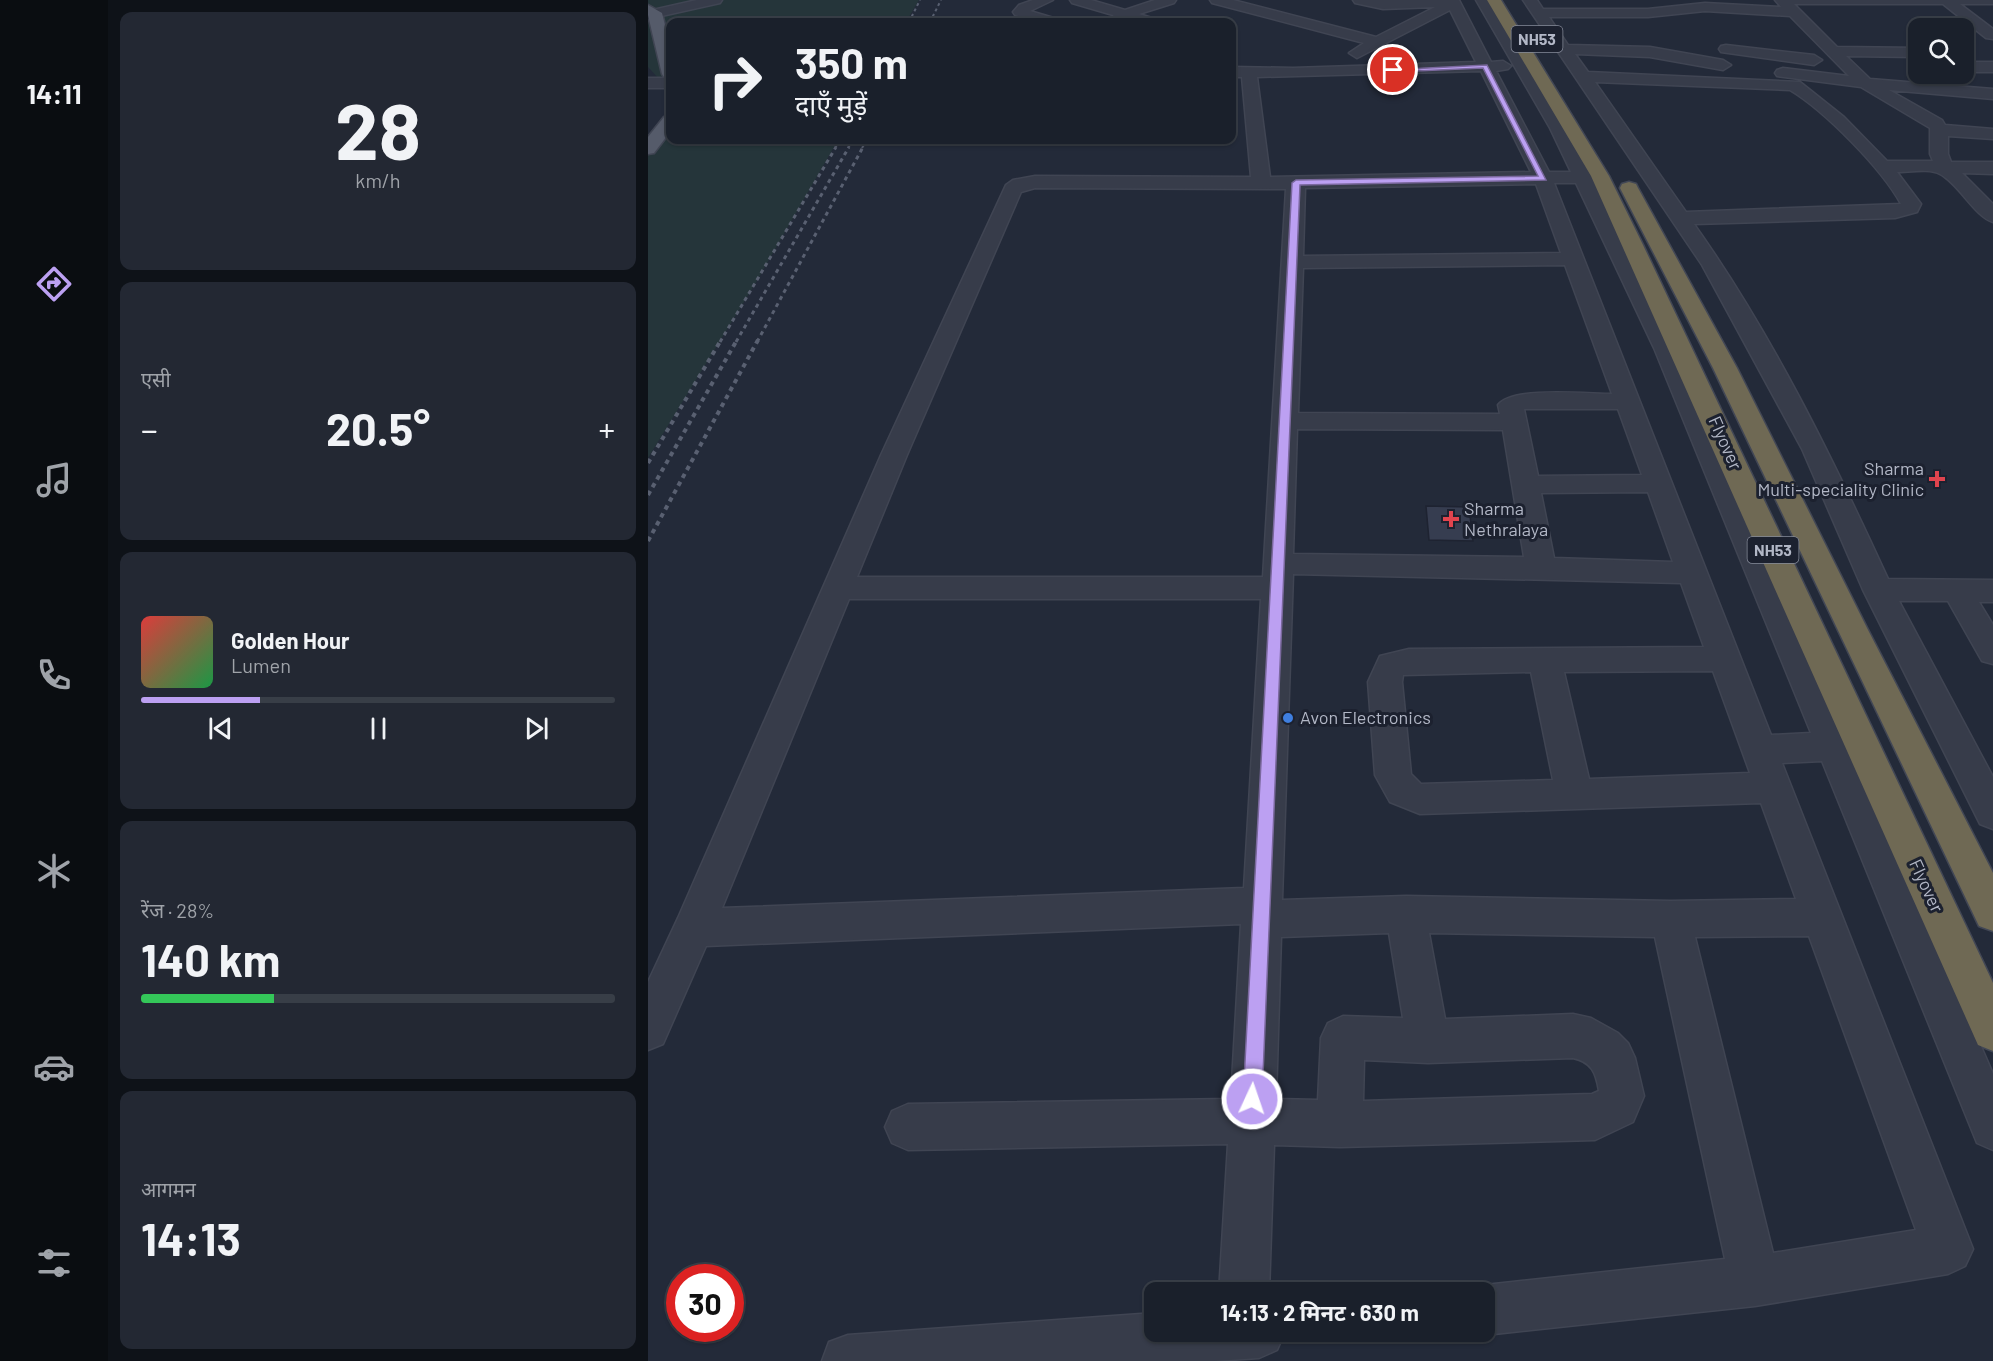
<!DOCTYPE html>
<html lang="hi">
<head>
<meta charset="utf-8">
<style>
	:root { --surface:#1a202b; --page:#232833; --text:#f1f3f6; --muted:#9fa3a9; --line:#383e47; --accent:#bca0f2 }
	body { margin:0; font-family:Barlow,"Noto Sans Devanagari",sans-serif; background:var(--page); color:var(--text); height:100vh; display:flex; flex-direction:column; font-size:22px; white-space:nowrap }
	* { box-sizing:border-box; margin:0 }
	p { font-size:20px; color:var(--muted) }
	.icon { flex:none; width:33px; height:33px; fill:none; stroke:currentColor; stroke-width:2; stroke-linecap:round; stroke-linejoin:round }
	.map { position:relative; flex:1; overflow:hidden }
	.side { display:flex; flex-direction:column; gap:12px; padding:12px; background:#0e1218; width:540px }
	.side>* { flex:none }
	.hud { position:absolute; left:18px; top:18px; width:570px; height:126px; border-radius:12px; box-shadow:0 2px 4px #0004,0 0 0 2px var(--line); background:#1a202b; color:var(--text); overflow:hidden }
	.controls { position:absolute; left:1260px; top:18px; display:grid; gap:12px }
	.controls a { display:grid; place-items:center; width:66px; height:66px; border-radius:12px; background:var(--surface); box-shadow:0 2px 4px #0004,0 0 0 2px var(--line); font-size:30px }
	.speed { position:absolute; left:18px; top:1264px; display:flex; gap:12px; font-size:30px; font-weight:700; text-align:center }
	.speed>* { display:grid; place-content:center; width:78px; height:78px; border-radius:50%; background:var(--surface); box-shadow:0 2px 4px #0004,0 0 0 2px var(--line); line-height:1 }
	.speed .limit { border:9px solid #d22; background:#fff; color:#111 }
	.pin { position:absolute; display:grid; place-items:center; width:51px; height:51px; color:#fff; margin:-26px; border:3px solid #fff; border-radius:50%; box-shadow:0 2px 6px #0007 }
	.me { position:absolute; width:66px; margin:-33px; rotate:3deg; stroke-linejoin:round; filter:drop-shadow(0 0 4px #0008) }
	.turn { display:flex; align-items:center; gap:21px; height:126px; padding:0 30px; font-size:27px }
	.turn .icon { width:78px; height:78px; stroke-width:2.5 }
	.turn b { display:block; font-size:42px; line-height:51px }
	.big { font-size:45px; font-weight:700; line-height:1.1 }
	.side .card { flex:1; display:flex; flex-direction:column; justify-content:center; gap:9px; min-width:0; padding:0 21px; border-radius:12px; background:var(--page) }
	.side .dial { align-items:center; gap:0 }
	.dial b { font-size:78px; line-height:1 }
	.song { display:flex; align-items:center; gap:18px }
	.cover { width:72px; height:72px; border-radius:9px; background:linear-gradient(135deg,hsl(0 70% 55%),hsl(140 70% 35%)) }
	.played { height:6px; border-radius:3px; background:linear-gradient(90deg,var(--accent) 25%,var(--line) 25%) }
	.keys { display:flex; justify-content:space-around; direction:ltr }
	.heat { display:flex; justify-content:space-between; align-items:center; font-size:33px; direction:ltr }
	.charge { height:9px; border-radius:4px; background:linear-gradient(90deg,#34c759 28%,var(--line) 0) }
	.trip { position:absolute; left:496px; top:1282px; width:351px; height:60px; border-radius:12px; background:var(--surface); box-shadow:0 2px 4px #0004,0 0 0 2px var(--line); font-weight:700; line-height:60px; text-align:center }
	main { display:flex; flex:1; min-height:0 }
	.dock { display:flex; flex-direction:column; width:108px; justify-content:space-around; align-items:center; background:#0a0d11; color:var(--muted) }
	.dock .icon { width:42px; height:42px }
	.dock .current { color:var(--accent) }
	.dock b { font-size:27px; color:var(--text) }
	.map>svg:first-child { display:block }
	.green { fill:#25353a }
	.building { fill:#363d50; stroke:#1e2331; stroke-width:1.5 }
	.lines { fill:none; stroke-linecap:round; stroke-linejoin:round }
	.minor-casing { stroke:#404553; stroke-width:3 }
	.major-casing { stroke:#404553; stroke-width:3 }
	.highway-casing { stroke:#424755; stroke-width:3 }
	.minor { fill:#373c4a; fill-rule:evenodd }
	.major { fill:#555b6a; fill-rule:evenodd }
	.highway { fill:#6f6954; fill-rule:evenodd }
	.rail-far2 { stroke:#596071; stroke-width:2; stroke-dasharray:3 3; stroke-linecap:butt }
	.rail-far1 { stroke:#596071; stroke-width:3; stroke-dasharray:4 4; stroke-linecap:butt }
	.rail { stroke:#596071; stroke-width:4; stroke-dasharray:4.5 4.5; stroke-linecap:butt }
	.route { fill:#bca0f2; stroke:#7a689d; stroke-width:1.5 }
	.health-dot { fill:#e0444e; stroke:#1c212f; stroke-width:2 }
	.shop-dot { fill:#3f7fe0; stroke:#1c212f; stroke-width:2 }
	.labels { text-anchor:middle; stroke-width:6; stroke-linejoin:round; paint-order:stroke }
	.shield { fill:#1c212f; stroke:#858a99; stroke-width:1.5 }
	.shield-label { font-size:16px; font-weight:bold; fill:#b2b7c6 }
	.street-label { font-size:18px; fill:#b2b7c6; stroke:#1c212f }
	.poi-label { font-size:18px; fill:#b2b7c6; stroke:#1c212f; text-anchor:start }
</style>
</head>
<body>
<main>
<nav class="dock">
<b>14:11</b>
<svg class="icon current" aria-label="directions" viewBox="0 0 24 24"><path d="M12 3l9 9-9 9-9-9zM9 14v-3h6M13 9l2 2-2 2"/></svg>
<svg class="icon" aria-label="music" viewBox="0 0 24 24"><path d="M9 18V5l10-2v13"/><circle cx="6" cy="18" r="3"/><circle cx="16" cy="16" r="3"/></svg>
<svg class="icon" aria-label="phone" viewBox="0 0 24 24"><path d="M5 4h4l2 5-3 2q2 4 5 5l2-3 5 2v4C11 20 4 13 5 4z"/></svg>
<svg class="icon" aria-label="climate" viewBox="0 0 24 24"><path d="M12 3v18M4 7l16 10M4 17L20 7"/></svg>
<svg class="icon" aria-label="car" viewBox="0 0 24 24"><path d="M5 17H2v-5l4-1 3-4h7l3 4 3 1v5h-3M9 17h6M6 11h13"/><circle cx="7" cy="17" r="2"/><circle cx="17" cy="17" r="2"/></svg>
<svg class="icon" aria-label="filters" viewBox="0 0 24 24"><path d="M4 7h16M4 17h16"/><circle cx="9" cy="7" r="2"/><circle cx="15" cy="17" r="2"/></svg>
</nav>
<section class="side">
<div class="card dial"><b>28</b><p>km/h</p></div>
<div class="card"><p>एसी</p>
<div class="heat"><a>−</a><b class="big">20.5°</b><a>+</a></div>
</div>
<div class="card">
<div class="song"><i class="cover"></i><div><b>Golden Hour</b><p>Lumen</p></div></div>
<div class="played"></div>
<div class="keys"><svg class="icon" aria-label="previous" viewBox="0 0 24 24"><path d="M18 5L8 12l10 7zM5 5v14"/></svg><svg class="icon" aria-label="pause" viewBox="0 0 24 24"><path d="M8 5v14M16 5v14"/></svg><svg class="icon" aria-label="next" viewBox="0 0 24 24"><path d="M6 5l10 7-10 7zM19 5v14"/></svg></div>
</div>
<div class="card"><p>रेंज · 28%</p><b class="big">140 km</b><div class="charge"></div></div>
<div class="card"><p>आगमन</p><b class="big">14:13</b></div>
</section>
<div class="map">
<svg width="1345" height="1361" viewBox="0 0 1345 1361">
	<rect width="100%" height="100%" fill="#232a39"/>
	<!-- green -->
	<g class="green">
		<path d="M0,0H271L258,22H22V91L0,67Z"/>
		<path d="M22,121V140H190L107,284L0,458V149Z"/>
	</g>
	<!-- building -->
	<path class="building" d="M778,506L821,507L825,541L781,540Z"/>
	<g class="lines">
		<defs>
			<g id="minor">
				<path d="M49,0H74L72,3L0,19V11Z"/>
				<path d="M385,0H405L382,11L409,19L411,22H391L367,15L365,12L371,5Z"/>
				<path d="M422,0H443L477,10L507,0H528L526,3L491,14L507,19L509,22L467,19L465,15L424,3Z"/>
				<path d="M562,0H585L728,37L787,7L735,9L707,3L705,0H811L843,62L855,61L863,66L860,69L848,71L901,172H923L902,128L828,0H842L920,128L1030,348L1345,1074V1150L1329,1143L1174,761L1134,763L1325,1249L1317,1266L1300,1274L1107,1306L837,1335L829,1332H837V1293H819L837,1285L1077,1259L1007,937L781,933L797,1019L925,1014L943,1018L970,1033L980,1043L987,1058L996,1096L985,1122L947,1140L692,1147L626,1145L621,1293H571L580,1144L260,1150L244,1143L237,1127L244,1111L260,1104L583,1099L593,924L58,946L15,1044L0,1050V982L30,918L233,455L358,185L365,180L387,176L603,177L594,77H584V67L645,68L828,62L802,10L709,58L701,53L716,43L564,3ZM833,71L883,172L622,177L609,77ZM906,183H928L1006,348L1163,733L1123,735ZM888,184L913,253L655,256L657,188ZM387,188L638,189L615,577H209L259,455L373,192ZM917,265L964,394C940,394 864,386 850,405L852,414L650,413L655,268ZM876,409H970L994,475L890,476ZM649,429L855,430L876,557L645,554ZM1000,492L1025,562L906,558L893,493ZM645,574L1033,583L1056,647L761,649L732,656L720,682L727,775L742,802L772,814L1113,803L1148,899L1023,901L758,896L634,900ZM201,599H613L596,888L74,908ZM1065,671L1102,773L941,779L916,672ZM883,672L905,780L773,784L763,774L754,682L755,675ZM741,933L755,1018L695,1016L680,1023L673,1038L670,1100L628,1099L633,937ZM1161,936L1268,1230L1125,1253L1047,937ZM925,1058C944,1062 948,1073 951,1091L944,1094L715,1101L716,1060L780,1063Z"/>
				<path d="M875,0H889L895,9H1000L1057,3L1133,7L1127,0H1345V4H1312L1345,29V39L1338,38L1295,4H1146L1189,47L1270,48V57L1198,56L1222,79L1345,89V99L1241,90L1294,120L1297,125L1345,129V139L1300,136V154L1303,162H1345V174L1314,173L1345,204V222C1327,217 1311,184 1292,174C1282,168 1261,172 1249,172L1273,204L1269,212L1247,218L1046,224C1124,334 1184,457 1240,579L1345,580V602H1331L1345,625V664L1334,661L1300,601H1251L1345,777V829L1332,824L1215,590L1154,449L1054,265ZM1057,11L1142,16L1201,76L1135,68L1129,70L1127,73L1129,76L1213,87L1282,128V154L1285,161H1239L1196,117L1152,82L940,72L927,54L1002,57L1075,70L1083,65L1075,60L1002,47L920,45L901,17H1000ZM947,82L1142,90C1177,111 1234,169 1253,204L1038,212Z"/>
				<path d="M1078,45L1166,55L1174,60L1166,65L1073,52L1071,49L1073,46Z"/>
				<rect x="1316" y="62" width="29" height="10"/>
				<rect x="0" y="78" width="22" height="10"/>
				<path d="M507,1313V1332H637L629,1350L611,1358L566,1361H174L181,1342L200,1335Z"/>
			</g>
			<g id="major">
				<path d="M0,5L14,13L22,46V79L16,77L14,74L0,15Z"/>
				<path d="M22,116V132L6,153L0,154V137L16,117Z"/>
			</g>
			<g id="highway">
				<path d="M839,0H853L961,176L995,245L1345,983V1051L1330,1045L943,176Z"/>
				<path d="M981,182L988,184L990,188L1089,368L1219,628L1345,873V931L1331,926L1065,368L972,188L974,184Z"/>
			</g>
		</defs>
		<!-- minor casing -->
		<use href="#minor" class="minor-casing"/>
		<!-- major casing -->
		<use href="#major" class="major-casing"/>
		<!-- highway casing -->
		<use href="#highway" class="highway-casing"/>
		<!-- minor -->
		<use href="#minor" class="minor"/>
		<!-- major -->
		<use href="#major" class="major"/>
		<!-- highway -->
		<use href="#highway" class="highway"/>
		<!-- rail-far2 -->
		<g class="rail-far2">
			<path d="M261,22L272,0"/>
			<path d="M282,22L293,0"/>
			<path d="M187,148L192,140"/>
			<path d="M200,148L205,140"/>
			<path d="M214,148L219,140"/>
		</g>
		<!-- rail-far1 -->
		<g class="rail-far1">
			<path d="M72,342L188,147"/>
			<path d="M88,342L201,147"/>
			<path d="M109,342L215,147"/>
		</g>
		<!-- rail -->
		<g class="rail">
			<path d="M0,463L73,340"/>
			<path d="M0,495L89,340"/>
			<path d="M0,541L110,340"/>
		</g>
	</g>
	<!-- route -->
	<path class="route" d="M839,65L898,180L652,185L614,1099L611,1105L604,1108L598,1105L595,1099L644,183L648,180L890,176L835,68L745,72L742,70Z"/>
	<!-- markers -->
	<g class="health-dot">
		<path d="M1286 470h6v6h6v6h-6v6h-6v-6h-6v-6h6z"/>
		<path d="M800 510h6v6h6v6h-6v6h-6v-6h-6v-6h6z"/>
	</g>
	<circle class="shop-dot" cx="640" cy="718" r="6"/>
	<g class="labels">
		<!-- shield labels -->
		<g class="shield">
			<rect x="863.5" y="26" width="51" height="26" rx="4.5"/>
			<rect x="1099.5" y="537" width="51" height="26" rx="4.5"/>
		</g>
		<g class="shield-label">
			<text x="889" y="45">NH53</text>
			<text x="1125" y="556">NH53</text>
		</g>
		<!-- street labels -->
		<g class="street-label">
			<text transform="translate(1077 443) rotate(66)" y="6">Flyover</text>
			<text transform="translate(1278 886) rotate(65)" y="6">Flyover</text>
		</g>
		<!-- poi labels -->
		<g class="poi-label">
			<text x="1276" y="475" text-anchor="end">Sharma<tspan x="1276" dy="21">Multi-speciality Clinic</tspan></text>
			<text x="816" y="515">Sharma<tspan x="816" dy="21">Nethralaya</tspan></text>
			<text x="652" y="724">Avon Electronics</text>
		</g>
	</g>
</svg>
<div class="controls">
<a><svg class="icon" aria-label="search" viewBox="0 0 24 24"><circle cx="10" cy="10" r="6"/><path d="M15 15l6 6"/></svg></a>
</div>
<div class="speed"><div class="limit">30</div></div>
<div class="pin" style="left:745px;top:70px;background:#d93025"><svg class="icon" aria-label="arrive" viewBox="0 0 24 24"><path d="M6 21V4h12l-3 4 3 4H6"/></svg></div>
<svg class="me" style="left:604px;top:1099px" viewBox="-20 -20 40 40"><circle r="17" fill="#bca0f2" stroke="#fff" stroke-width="3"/><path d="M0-11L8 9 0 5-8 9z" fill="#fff"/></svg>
<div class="trip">14:13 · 2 मिनट · 630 m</div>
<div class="hud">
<div class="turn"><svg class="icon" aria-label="right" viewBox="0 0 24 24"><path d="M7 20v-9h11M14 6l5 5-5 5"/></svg><div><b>350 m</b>दाएँ मुड़ें</div></div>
</div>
</div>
</main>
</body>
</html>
